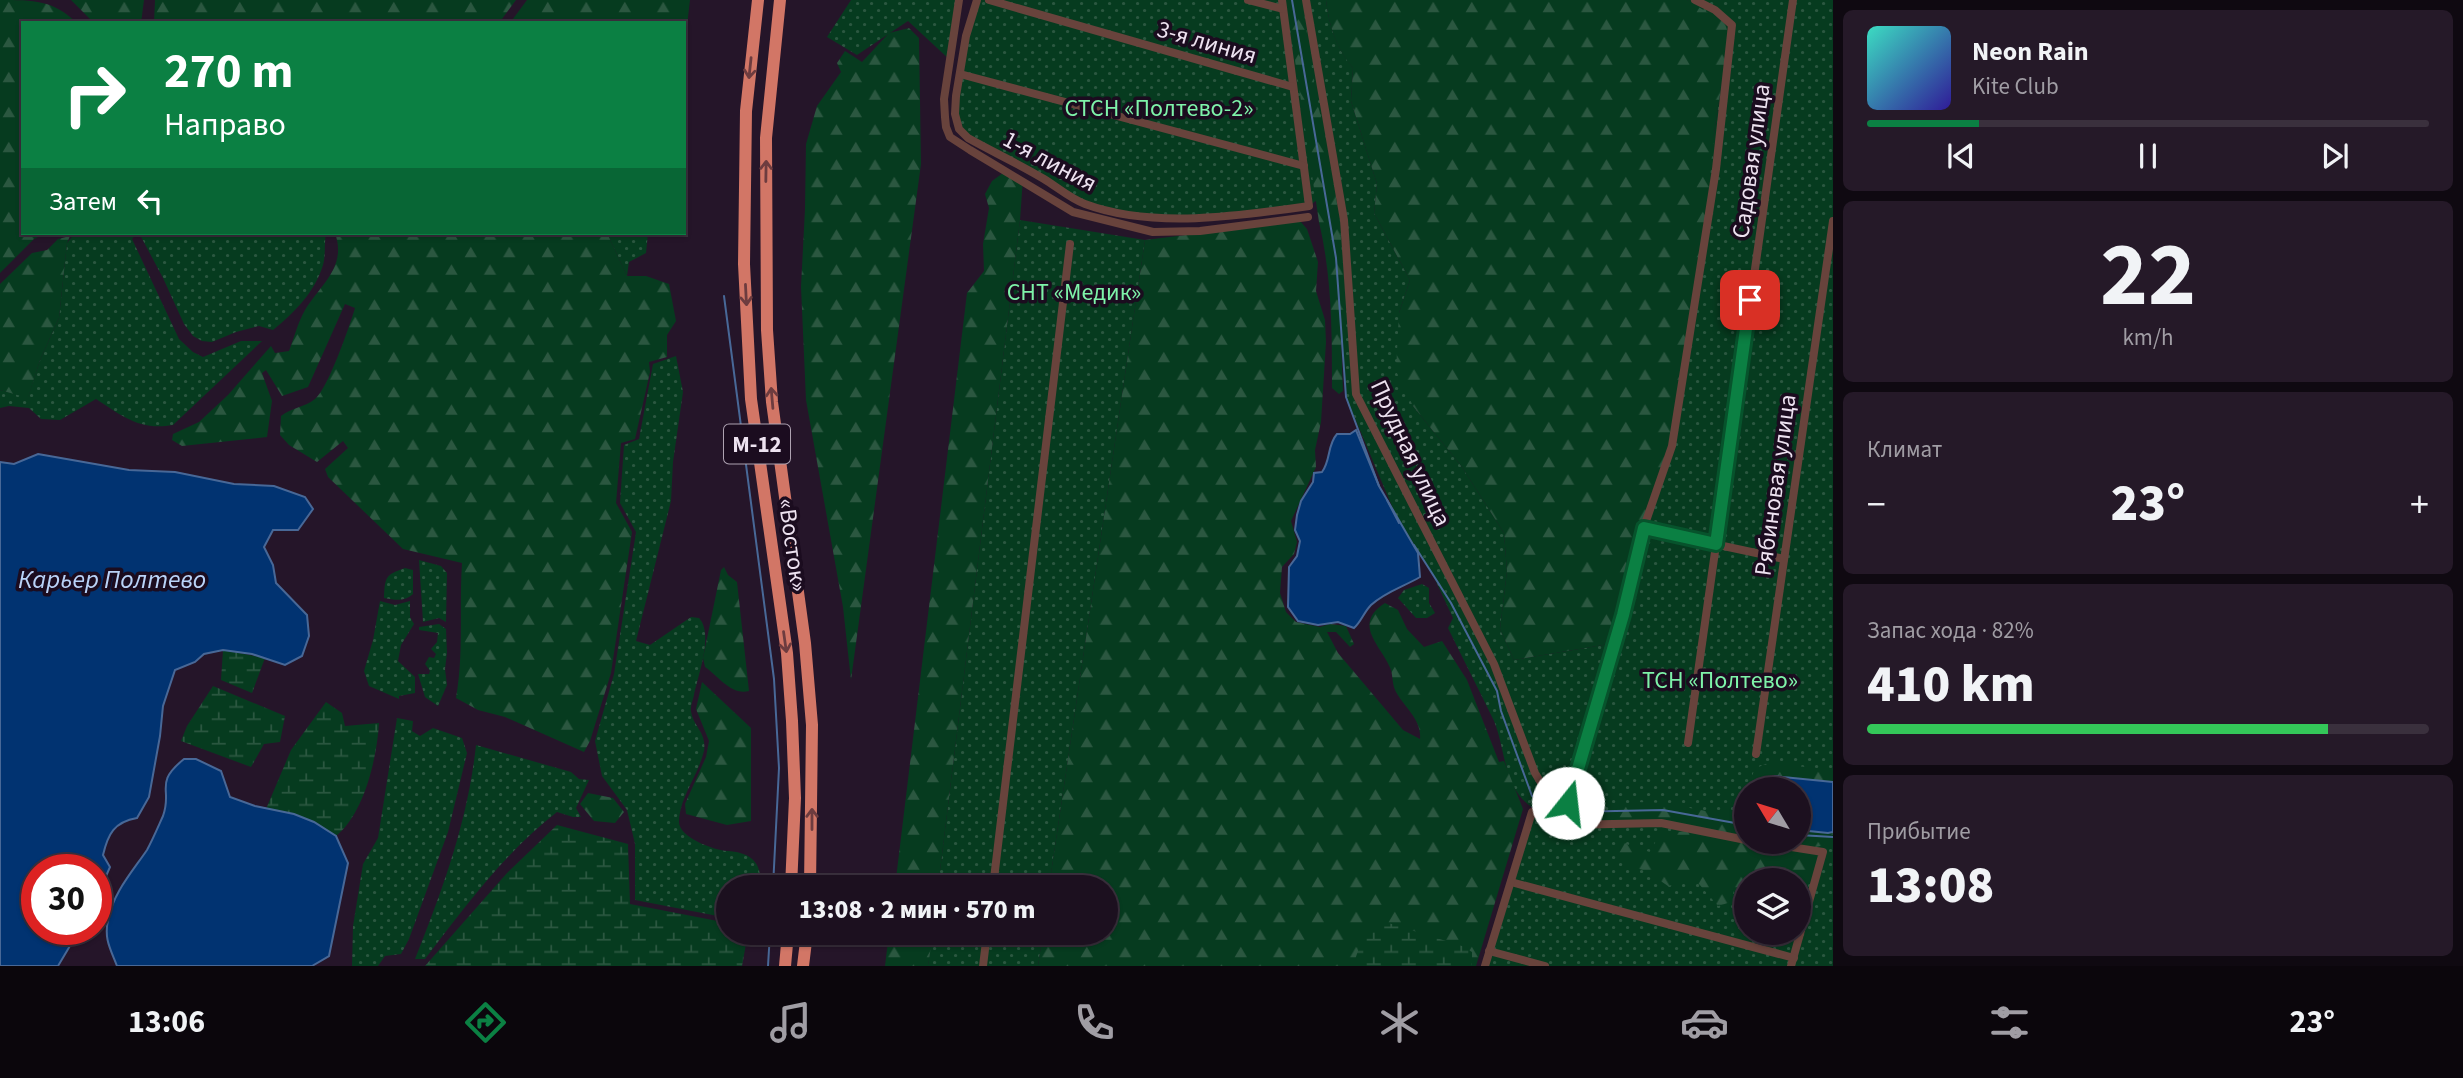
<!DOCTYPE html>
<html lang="ru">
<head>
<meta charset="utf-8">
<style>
	:root { --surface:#1c101f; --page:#251928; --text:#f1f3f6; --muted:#a09da4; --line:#3a303d; --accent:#0b8043 }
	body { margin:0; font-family:"Source Sans 3",sans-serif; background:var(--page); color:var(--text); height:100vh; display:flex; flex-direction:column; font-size:26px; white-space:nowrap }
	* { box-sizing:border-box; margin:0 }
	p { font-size:23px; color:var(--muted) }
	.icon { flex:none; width:38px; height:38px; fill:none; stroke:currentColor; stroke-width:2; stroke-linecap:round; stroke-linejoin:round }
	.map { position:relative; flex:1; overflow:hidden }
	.drawer { display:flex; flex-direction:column; gap:10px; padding:10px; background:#0f0911; width:630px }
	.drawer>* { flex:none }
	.hud { position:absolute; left:21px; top:21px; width:665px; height:214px; border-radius:0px; box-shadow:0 2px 5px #0004,0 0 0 2px var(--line); background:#0b8043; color:#fff; overflow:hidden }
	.needle { width:46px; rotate:308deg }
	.buttons { position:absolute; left:1734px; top:777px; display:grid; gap:14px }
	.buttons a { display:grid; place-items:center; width:77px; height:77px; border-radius:50%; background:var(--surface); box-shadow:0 2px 5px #0004,0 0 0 2px var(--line); font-size:35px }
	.speed { position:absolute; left:21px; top:854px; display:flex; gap:14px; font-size:35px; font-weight:700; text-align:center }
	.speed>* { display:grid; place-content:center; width:91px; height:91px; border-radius:50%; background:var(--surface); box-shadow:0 2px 5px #0004,0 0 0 2px var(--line); line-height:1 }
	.speed .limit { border:10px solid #d22; background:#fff; color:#111 }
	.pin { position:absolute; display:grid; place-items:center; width:60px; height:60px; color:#fff; margin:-30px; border-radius:14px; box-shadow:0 4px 10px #0006 }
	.me { position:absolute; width:77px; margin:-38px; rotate:16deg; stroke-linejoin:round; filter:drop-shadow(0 0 5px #0008) }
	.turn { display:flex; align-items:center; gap:24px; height:147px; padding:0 28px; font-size:32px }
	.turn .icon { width:91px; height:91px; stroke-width:2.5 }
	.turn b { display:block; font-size:49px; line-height:60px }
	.then { display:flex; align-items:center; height:66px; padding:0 28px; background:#0003; gap:14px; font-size:26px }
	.big { font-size:52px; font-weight:800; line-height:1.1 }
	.drawer .tile { flex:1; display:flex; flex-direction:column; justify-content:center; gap:10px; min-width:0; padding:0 24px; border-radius:10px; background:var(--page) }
	.drawer .dial { align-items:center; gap:0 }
	.dial b { font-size:91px; line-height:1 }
	.song { display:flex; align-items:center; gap:21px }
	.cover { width:84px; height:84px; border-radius:10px; background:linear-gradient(135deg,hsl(170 70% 55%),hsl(250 70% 35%)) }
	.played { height:7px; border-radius:4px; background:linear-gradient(90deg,var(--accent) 20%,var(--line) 20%) }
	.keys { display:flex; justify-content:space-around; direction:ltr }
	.heat { display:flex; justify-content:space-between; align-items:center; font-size:38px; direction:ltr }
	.charge { height:10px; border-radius:5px; background:linear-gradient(90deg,#34c759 82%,var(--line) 0) }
	.trip { position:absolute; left:716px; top:875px; width:402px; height:70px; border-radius:35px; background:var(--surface); box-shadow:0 2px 5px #0004,0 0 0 2px var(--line); font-weight:800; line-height:70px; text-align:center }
	.tab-bar { display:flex; height:112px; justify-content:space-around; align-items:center; background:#0b060c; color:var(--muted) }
	.tab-bar .icon { width:49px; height:49px }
	.tab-bar .selected { color:var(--accent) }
	.tab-bar b { font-size:32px; color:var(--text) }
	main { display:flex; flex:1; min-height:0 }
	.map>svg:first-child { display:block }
	.grass { fill:url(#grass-dots); fill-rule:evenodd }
	.forest { fill:url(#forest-firs) }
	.wetland { fill:url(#wetland-marsh) }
	.water { fill:#013371; stroke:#486897; stroke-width:2 }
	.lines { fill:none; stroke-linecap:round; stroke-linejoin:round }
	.stream { stroke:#486897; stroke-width:2 }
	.minor { stroke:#68433c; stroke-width:8 }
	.highway { stroke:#d27666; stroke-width:12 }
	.oneway { stroke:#6d3c3f }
	.route-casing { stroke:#07532c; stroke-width:18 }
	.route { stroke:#0b8043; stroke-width:12 }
	.labels { text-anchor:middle; stroke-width:7; stroke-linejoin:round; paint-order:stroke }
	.shield { fill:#1b0c1f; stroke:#aea2b1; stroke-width:2 }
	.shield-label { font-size:23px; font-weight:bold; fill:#ede2f0 }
	.street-label { font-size:24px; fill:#ede2f0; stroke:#1b0c1f }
	.park-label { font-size:24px; fill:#7ef3a9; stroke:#1b0c1f }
	.water-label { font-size:26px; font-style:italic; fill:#b9d3f8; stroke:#1b0c1f }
</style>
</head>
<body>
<main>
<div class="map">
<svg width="1833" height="966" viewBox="0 0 1833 966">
	<defs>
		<pattern id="grass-dots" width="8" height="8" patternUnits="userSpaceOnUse" patternTransform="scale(1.75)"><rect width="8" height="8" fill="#063b1f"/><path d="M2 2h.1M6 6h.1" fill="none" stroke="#2b5740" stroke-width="1.8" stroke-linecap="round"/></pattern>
		<pattern id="forest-firs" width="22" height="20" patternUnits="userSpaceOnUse" patternTransform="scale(1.75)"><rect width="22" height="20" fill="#063b1f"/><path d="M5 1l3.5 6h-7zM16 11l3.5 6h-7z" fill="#2b5740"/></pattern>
		<pattern id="wetland-marsh" width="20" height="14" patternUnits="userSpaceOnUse" patternTransform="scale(1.75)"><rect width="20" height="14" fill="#063b1f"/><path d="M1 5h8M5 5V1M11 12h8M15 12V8" fill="none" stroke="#2b5740"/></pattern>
	</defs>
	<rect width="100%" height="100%" fill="#251529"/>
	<!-- grass -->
	<g class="grass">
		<path d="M851,0H958L950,60L908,21L857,55L827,37Z"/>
		<path d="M977,0H1326C1329,26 1336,47 1353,68L1351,101L1377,184L1374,213L1410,280L1399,313L1413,406L1462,467L1504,533L1507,571L1500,629L1514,660L1609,644L1714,133L1729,37L1687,0H1833V966H1485L1533,808C1503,789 1506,750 1494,721C1479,690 1463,659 1448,628L1453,618L1432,573L1397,518L1346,397L1336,258L1325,194L1309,206L1159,218L1083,204L959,129L956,96ZM1746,789H1799V842H1746ZM1746,880H1799V933H1746Z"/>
		<path d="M1020,220L1145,240L1049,887H938Z"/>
		<path d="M75,233H137L132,239L179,339L193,352L203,357L241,341H262L173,425C140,431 122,416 96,399L60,420L41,419L29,408L9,406L0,408V390L28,397L40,360L59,318L67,243Z"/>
		<path d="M139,233H326C324,243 326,255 323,265C315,292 294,313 273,330L259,326L236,332L212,342L202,341L193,336L184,324L163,278Z"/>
		<path d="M607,233H648L646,253L629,262L627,276Z"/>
		<path d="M676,356L683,392L673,462L671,501L636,641L650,645L691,617L699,618C714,634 698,675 694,695C693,700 690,707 691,711C693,727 707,732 704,751C698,776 680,796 679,822C679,837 713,850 727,851C750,852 763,862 760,887H728V918L635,900V844L627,810L602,776L595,741L614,674L636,532L620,503L624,445L639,439L653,364Z"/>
		<path d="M419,560L441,566L447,573L446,622L439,618L423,622Z"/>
		<path d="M405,568L413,570V594C404,602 396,600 384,598C385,577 385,575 405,568Z"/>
		<path d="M1422,584L1429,588V603L1435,613L1427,618H1416L1398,598L1404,590Z"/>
		<path d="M380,601L395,605L410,601V617L414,624L401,645L398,661L415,677V693L399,696V699L369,686L364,671L373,640Z"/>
		<path d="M439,624L446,629L447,653L445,669L447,685L438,706L425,697L418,674H429L430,671L425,664L429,657L434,658L436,654L431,649L437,642L438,633L419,630V627Z"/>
		<path d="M397,718L413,721L412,731L420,736L433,728L462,738L467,753L448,832L409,939L401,954L385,956L378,966H352L353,926L363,864L378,838Z"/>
		<path d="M476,745L571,772L579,779L589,780L576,808L581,817H573L557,812C505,852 465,907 425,959H415C443,889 468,820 476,745Z"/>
		<path d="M932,933H1043L1038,966H928Z"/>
	</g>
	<!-- forest -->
	<g class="forest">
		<path d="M0,0C34,0 53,0 77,23H23V233H47L34,239L0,273Z"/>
		<path d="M71,0H144L141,23H94Z"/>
		<path d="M155,0H516L499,23H154Z"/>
		<path d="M527,0H690L684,51V23H510Z"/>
		<path d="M1286,0H1302L1316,96L1327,144L1340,222L1346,331L1341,340L1343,391L1339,394L1332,388C1332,332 1332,277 1319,222Z"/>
		<path d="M1326,0H1687L1725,23L1729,37L1714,133L1704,246L1678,404L1661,478L1616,636L1609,644L1514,660L1500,629L1507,571L1504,533L1462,467L1413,406L1396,371L1399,313L1410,280L1374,213L1377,184L1351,101L1353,68C1336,48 1329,26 1326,0Z"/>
		<path d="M909,28L919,38L921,164L851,680L843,607L806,400L801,287L805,209L806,144L817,106L841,72L837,63L845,51L862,62L889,33Z"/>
		<path d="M1003,173L1023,178L1020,220L938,887H895L967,293L984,271L983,244L989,208L985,194L992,181Z"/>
		<path d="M1300,221L1307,229L1318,262L1316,291L1325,320L1326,342L1321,422L1315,450L1316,467L1291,521L1297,542L1294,554L1282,567L1280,593L1286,612L1296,622L1320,627L1330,624L1346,626L1354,644L1350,647L1336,632H1327L1338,653L1403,730L1420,739C1422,720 1405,708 1396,692C1392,685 1393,677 1391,670C1382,646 1351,625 1385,603L1398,610L1407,629L1424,647L1442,641L1467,680L1499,762L1504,761L1523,809L1476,966H1038L1043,933H1106V887H1049L1145,240Z"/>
		<path d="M335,233H607L627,276H646L669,284L676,321L667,335V357L649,362L650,372L635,439L621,443L616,503L632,532L611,673L590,741L584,752L505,717L478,710L456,698C464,653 459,608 462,563L403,549L328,477L325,469L348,448L343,441L317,462L289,445L280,435L281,416C291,408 305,407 315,399C328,389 350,325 355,308L345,304L308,387L282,396L266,370L262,373L272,401L267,437L182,446L172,440L173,434L199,422L228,395L271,346L275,353L289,351C294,338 298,322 305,310C321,284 347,267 335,233Z"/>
		<path d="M70,236L67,243L59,318L40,360L28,398L0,390V284L32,253L47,250L58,239Z"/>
		<path d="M724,567L728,575L737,582L749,691C732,696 718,676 705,667L703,658L721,570Z"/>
		<path d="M702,682L751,728V821L727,825L686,814L685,804L706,757L709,741L696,709Z"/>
		<path d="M1770,762L1833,771V782L1765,783L1760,788L1751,783L1754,769Z"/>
		<path d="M588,793L613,798L624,812L615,823L594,821L580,804Z"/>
		<path d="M1636,802L1663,803L1722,814L1746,808V842H1799V830L1828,833L1833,832V843L1803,850L1823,852L1814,877L1799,882L1746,880V893L1734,890L1731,902L1718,906L1699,884L1683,882L1668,886L1646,871L1623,864L1616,857L1618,848L1623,842L1634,848L1650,852L1659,835L1692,830L1661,823L1613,824L1608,814L1614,807Z"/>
		<path d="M889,933H933L928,966H885Z"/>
	</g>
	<!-- wetland -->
	<g class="wetland">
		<path d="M223,650L265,658L252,693L221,680Z"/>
		<path d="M213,686L285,716L280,742L264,744L251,767L181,741L187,726Z"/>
		<path d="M326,702L342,713L345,726L379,723C377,758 364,814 336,836C313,821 293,814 266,809L291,750Z"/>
		<path d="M557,825L628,844L630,904L728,923V933H748L742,966H425L507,873Z"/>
		<path d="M1382,921L1462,946L1472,952V966H1353C1360,947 1362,928 1382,921Z"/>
	</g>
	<!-- water -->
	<g class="water">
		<path d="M1356,430L1379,486L1418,553L1420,577C1403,587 1385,592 1371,605C1364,612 1361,622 1354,628L1338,622L1318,625L1298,621L1288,607L1289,567L1297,556L1300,541L1295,530L1297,515L1301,501L1313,482L1314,473L1322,472C1331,460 1327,445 1337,434H1350Z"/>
		<path d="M38,454L129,470L175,472L234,484L274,486L305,497L313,509L298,530H273L264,547L273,565L276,583L307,615L309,636L302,656L285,665L252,654L223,650L204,654L195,662L175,670L163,706L160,736L149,797L137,818C114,822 108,834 103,855L110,867L96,899V870H37V929H80L58,966H0V462L14,464Z"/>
		<path d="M184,759H196L221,771L230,797L255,806L294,814L314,822L336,836L348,863L329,956L312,966H117C110,948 104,939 108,920C113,893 132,872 147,850C153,839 158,827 163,816C173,789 153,784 184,759Z"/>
		<path d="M1774,776L1833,782V832L1828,833L1799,830V789H1763L1765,783Z"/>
	</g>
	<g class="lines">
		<!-- stream -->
		<g class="stream">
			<path d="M1292,0L1336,258L1346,397L1379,486"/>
			<path d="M724,296L774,679L779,768L773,887"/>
			<path d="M1387,500L1399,523"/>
			<path d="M1414,545L1451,603L1497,691L1501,711L1532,796L1569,812L1663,810L1746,825"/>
			<path d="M1799,835L1833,837"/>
			<path d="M768,966L770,933"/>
		</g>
		<!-- minor -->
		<g class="minor">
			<path d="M959,0L944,99L945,117L946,127L950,137L970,150L1073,212L1153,232L1200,231L1308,217"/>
			<path d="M977,0L966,36L956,96L955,114L959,129L968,138C993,152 1019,164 1044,179C1057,187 1071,199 1085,204C1152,229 1240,216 1309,206L1282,0"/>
			<path d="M989,0L1293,87"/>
			<path d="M1248,0L1283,9"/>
			<path d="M1306,0L1344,220L1356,394L1494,664L1535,773L1549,796L1568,803L1623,615L1645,524L1672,446L1716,169L1732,25L1715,10L1695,0"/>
			<path d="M960,74L1304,166"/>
			<path d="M1644,529L1784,559"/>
			<path d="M1688,743L1793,0"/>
			<path d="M1756,754L1833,221"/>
			<path d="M1758,842L1823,852L1791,966"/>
			<path d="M1511,882L1794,958"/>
			<path d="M993,887L1070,244"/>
			<path d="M1489,951L1545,966"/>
			<path d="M983,966L987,933"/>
			<path d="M1485,966L1532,812L1564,825L1661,823L1746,840"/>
		</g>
		<!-- highway -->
		<g class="highway">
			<path d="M758,0L746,111L744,264L751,399L787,653L792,721L795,798L791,887"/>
			<path d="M780,0L766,138L767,330L772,402L805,643L812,725L810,887"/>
			<path d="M785,966L788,933"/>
			<path d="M803,966L807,933"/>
		</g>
	</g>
	<!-- one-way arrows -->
	<defs><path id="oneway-shaft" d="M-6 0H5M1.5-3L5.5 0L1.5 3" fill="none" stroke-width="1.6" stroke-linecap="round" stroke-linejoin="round" transform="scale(1.75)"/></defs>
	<g class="oneway">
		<use href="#oneway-shaft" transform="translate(750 68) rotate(96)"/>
		<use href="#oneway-shaft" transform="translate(766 171) rotate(-89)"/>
		<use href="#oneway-shaft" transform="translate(746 295) rotate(87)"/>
		<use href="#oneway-shaft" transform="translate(772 398) rotate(-95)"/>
		<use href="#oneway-shaft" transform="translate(785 642) rotate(82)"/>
		<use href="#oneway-shaft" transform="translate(812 819) rotate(-90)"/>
	</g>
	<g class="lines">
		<defs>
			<path id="route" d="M1568,803L1623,615L1644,528L1716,544L1750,300"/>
		</defs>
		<!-- route casing -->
		<use href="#route" class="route-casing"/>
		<!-- route -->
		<use href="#route" class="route"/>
	</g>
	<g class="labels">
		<!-- shield labels -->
		<rect class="shield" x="724" y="424.5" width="66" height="39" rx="5"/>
		<g class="shield-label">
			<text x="757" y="452">М-12</text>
		</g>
		<!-- street labels -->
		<g class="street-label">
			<text transform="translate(1207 42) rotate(16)" y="8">3-я линия</text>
			<text transform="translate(1050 161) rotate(28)" y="8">1-я линия</text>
			<text transform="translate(1751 161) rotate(-82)" y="8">Садовая улица</text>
			<text transform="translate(1411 453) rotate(65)" y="8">Прудная улица</text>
			<text transform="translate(1775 485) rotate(-82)" y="8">Рябиновая улица</text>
			<text transform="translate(793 545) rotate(82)" y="8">«Восток»</text>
		</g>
		<!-- park labels -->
		<g class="park-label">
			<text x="1159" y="116">СТСН «Полтево-2»</text>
			<text x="1074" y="300">СНТ «Медик»</text>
			<text x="1720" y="688">ТСН «Полтево»</text>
		</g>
		<!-- water labels -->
		<g class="water-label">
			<text x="112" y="588">Карьер Полтево</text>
		</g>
	</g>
</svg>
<div class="buttons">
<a><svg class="needle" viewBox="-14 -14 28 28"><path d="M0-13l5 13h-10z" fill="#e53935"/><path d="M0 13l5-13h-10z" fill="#a09da4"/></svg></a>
<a><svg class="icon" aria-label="layers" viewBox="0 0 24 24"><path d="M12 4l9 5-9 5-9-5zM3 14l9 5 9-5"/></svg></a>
</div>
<div class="speed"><div class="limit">30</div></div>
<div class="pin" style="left:1750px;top:300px;background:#d93025"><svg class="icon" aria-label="arrive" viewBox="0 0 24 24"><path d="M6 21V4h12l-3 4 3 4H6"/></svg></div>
<svg class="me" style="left:1568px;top:803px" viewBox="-20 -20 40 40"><circle r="19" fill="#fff"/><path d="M0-13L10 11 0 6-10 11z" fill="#0b8043"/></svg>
<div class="trip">13:08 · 2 мин · 570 m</div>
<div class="hud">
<div class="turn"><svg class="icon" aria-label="right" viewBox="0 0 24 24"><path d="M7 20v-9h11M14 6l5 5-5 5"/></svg><div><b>270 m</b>Направо</div></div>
<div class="then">Затем<svg class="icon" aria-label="left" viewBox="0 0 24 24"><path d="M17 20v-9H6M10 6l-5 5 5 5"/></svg></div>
</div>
</div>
<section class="drawer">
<div class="tile">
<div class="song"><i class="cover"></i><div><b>Neon Rain</b><p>Kite Club</p></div></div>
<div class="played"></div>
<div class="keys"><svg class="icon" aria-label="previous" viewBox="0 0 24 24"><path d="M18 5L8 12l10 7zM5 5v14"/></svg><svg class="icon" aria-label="pause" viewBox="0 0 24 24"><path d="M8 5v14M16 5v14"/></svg><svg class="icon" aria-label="next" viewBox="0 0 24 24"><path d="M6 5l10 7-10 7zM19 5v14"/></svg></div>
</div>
<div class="tile dial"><b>22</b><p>km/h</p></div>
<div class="tile"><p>Климат</p>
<div class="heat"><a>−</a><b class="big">23°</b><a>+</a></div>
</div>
<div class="tile"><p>Запас хода · 82%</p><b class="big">410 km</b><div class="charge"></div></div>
<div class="tile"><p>Прибытие</p><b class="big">13:08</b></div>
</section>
</main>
<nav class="tab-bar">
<b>13:06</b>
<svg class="icon selected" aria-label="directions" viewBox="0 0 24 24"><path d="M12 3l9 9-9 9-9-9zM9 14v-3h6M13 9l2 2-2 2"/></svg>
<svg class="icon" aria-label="music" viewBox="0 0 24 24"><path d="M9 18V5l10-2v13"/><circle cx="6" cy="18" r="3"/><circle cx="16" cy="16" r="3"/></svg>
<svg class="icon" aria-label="phone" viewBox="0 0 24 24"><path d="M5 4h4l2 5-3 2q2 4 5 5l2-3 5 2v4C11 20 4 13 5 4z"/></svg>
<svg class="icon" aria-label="climate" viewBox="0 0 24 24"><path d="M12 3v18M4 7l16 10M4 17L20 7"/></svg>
<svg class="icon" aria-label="car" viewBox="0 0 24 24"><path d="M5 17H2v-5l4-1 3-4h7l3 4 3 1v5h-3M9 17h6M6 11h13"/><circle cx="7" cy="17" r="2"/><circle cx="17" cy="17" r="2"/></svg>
<svg class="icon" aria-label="filters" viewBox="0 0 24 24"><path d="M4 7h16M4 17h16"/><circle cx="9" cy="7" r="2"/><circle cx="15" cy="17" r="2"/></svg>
<b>23°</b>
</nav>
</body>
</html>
